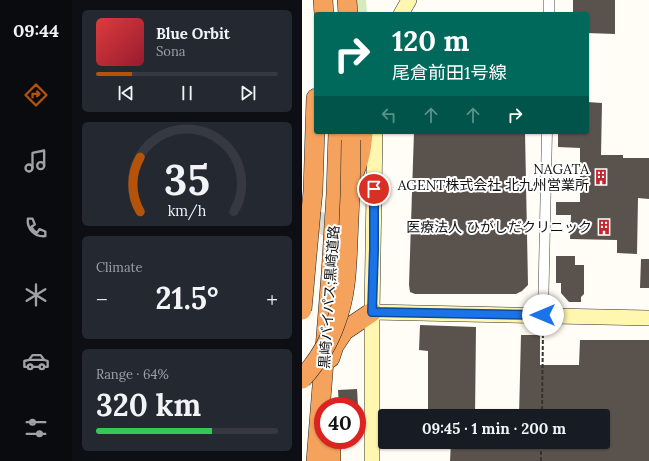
<!DOCTYPE html>
<html lang="en">
<head>
<meta charset="utf-8">
<style>
	:root { --surface:#171b24; --page:#242831; --text:#f1f3f6; --muted:#9ea1a6; --line:#363941; --accent:#b45309 }
	body { margin:0; font-family:Lora,"Noto Sans JP",serif; background:var(--page); color:var(--text); height:100vh; display:flex; flex-direction:column; font-size:15px; white-space:nowrap }
	* { box-sizing:border-box; margin:0 }
	p { font-size:13px; color:var(--muted) }
	.icon { flex:none; width:22px; height:22px; fill:none; stroke:currentColor; stroke-width:2; stroke-linecap:round; stroke-linejoin:round }
	.map { position:relative; flex:1; overflow:hidden }
	.details { display:flex; flex-direction:column; gap:10px; padding:10px; background:#0d0f14; width:230px }
	.details>* { flex:none }
	.banner { position:absolute; left:12px; top:12px; width:275px; height:122px; border-radius:4px; box-shadow:0 1px 3px #0004; background:#00695c; color:#fff; overflow:hidden }
	.speed { position:absolute; left:12px; top:397px; display:flex; gap:8px; font-size:20px; font-weight:700; text-align:center }
	.speed>* { display:grid; place-content:center; width:52px; height:52px; border-radius:50%; background:var(--surface); box-shadow:0 1px 3px #0004; line-height:1 }
	.speed .limit { border:6px solid #d22; background:#fff; color:#111 }
	.pin { position:absolute; display:grid; place-items:center; width:34px; height:34px; color:#fff; margin:-17px; border:2px solid #fff; border-radius:50%; box-shadow:0 1px 4px #0007 }
	.me { position:absolute; width:44px; margin:-22px; rotate:270deg; stroke-linejoin:round; filter:drop-shadow(0 0 3px #0008) }
	.turn { display:flex; align-items:center; gap:14px; height:84px; padding:0 12px; font-size:18px }
	.turn .icon { width:52px; height:52px; stroke-width:2.5 }
	.turn b { display:block; font-size:28px; line-height:34px }
	.lanes { display:flex; align-items:center; height:38px; padding:0 12px; background:#0003; justify-content:center; gap:20px; direction:ltr }
	.lanes .off { opacity:.35 }
	.big { font-size:30px; font-weight:700; line-height:1.1 }
	.details .tile { flex:1; display:flex; flex-direction:column; justify-content:center; gap:6px; min-width:0; padding:0 14px; border-radius:6px; background:var(--page) }
	.details .dial { align-items:center; gap:0 }
	.dial svg { height:104px; overflow:visible; fill:none; stroke:var(--line); stroke-width:7; stroke-linecap:round; text-anchor:middle }
	.dial text { fill:var(--text); stroke:none }
	.song { display:flex; align-items:center; gap:12px }
	.cover { width:48px; height:48px; border-radius:6px; background:linear-gradient(135deg,hsl(0 70% 55%),hsl(350 70% 35%)) }
	.played { height:4px; border-radius:2px; background:linear-gradient(90deg,var(--accent) 20%,var(--line) 20%) }
	.keys { display:flex; justify-content:space-around; direction:ltr }
	.heat { display:flex; justify-content:space-between; align-items:center; font-size:22px; direction:ltr }
	.charge { height:6px; border-radius:3px; background:linear-gradient(90deg,#34c759 64%,var(--line) 0) }
	.trip { position:absolute; left:76px; top:409px; width:232px; height:40px; border-radius:4px; background:var(--surface); box-shadow:0 1px 3px #0004; font-weight:700; line-height:40px; text-align:center }
	main { display:flex; flex:1; min-height:0 }
	.tab-bar { display:flex; flex-direction:column; width:72px; justify-content:space-around; align-items:center; background:#090b0e; color:var(--muted) }
	.tab-bar .icon { width:28px; height:28px }
	.tab-bar .active { color:var(--accent) }
	.tab-bar b { font-size:18px; color:var(--text) }
	.map>svg:first-child { display:block }
	.green { fill:#d5ebbd }
	.building { fill:#5a524d }
	.lines { fill:none; stroke-linecap:round; stroke-linejoin:round }
	.highway-tunnel { stroke:#dbdad3; stroke-width:19; stroke-dasharray:19 10; stroke-linecap:butt }
	.street-casing { stroke:#444; stroke-width:11 }
	.secondary-casing { stroke:#333; stroke-width:16 }
	.highway-casing { stroke:#222; stroke-width:20 }
	.path { stroke:#333; stroke-width:2; stroke-dasharray:4 2; stroke-linecap:butt }
	.street { stroke:#fff; stroke-width:10 }
	.secondary { stroke:#fff6b0; stroke-width:15 }
	.highway { stroke:#f5a25d; stroke-width:19 }
	.highway-bridge-casing { stroke:#222; stroke-width:20; stroke-linecap:butt }
	.highway-bridge { stroke:#f5a25d; stroke-width:19 }
	.route-casing { stroke:#114b97; stroke-width:10 }
	.route { stroke:#1a73e8; stroke-width:7 }
	.labels { text-anchor:middle; stroke-width:4; stroke-linejoin:round; paint-order:stroke }
	.poi-label { font-size:14px; fill:#111; stroke:#fff; text-anchor:end }
	.street-label { font-size:14px; fill:#111; stroke:#fff }
</style>
</head>
<body>
<main>
<nav class="tab-bar">
<b>09:44</b>
<svg class="icon active" aria-label="directions" viewBox="0 0 24 24"><path d="M12 3l9 9-9 9-9-9zM9 14v-3h6M13 9l2 2-2 2"/></svg>
<svg class="icon" aria-label="music" viewBox="0 0 24 24"><path d="M9 18V5l10-2v13"/><circle cx="6" cy="18" r="3"/><circle cx="16" cy="16" r="3"/></svg>
<svg class="icon" aria-label="phone" viewBox="0 0 24 24"><path d="M5 4h4l2 5-3 2q2 4 5 5l2-3 5 2v4C11 20 4 13 5 4z"/></svg>
<svg class="icon" aria-label="climate" viewBox="0 0 24 24"><path d="M12 3v18M4 7l16 10M4 17L20 7"/></svg>
<svg class="icon" aria-label="car" viewBox="0 0 24 24"><path d="M5 17H2v-5l4-1 3-4h7l3 4 3 1v5h-3M9 17h6M6 11h13"/><circle cx="7" cy="17" r="2"/><circle cx="17" cy="17" r="2"/></svg>
<svg class="icon" aria-label="filters" viewBox="0 0 24 24"><path d="M4 7h16M4 17h16"/><circle cx="9" cy="7" r="2"/><circle cx="15" cy="17" r="2"/></svg>
</nav>
<section class="details">
<div class="tile">
<div class="song"><i class="cover"></i><div><b>Blue Orbit</b><p>Sona</p></div></div>
<div class="played"></div>
<div class="keys"><svg class="icon" aria-label="previous" viewBox="0 0 24 24"><path d="M18 5L8 12l10 7zM5 5v14"/></svg><svg class="icon" aria-label="pause" viewBox="0 0 24 24"><path d="M8 5v14M16 5v14"/></svg><svg class="icon" aria-label="next" viewBox="0 0 24 24"><path d="M6 5l10 7-10 7zM19 5v14"/></svg></div>
</div>
<div class="tile dial"><svg viewBox="0 0 100 80">
<path d="M14 69A42 42 0 1 1 86 69"/>
<path d="M14 69A42 42 0 0 1 14 27" stroke="#b45309"/>
<text x="50" y="56" font-size="32" font-weight="700">35</text>
<text x="50" y="72" font-size="11">km/h</text>
</svg></div>
<div class="tile"><p>Climate</p>
<div class="heat"><a>−</a><b class="big">21.5°</b><a>+</a></div>
</div>
<div class="tile"><p>Range · 64%</p><b class="big">320 km</b><div class="charge"></div></div>
</section>
<div class="map">
<svg width="347" height="461" viewBox="0 0 347 461">
	<rect width="100%" height="100%" fill="#fffdf5"/>
	<!-- green -->
	<path class="green" d="M53,0H64L65,14H54Z"/>
	<!-- building -->
	<g class="building">
		<path d="M271,0H313V34L285,33V14H271Z"/>
		<path d="M285,102L300,103L299,155H321V158H347V199L336,198L335,254L315,253V240L268,239L269,215H254V202H278V148L256,147V132H285Z"/>
		<path d="M112,132H223L226,285L220,291L214,294H113L108,292L107,285Z"/>
		<path d="M254,256H273V265H282V294L279,297V302H267L259,293V283H254Z"/>
		<path d="M339,259H347V288H338Z"/>
		<path d="M118,325L174,327L173,416H126V351L117,350Z"/>
		<path d="M219,335H238V365H277L278,340H347V461H148L149,442L242,444V442H301V416H217Z"/>
		<path d="M55,389L56,406H37L36,390Z"/>
	</g>
	<g class="lines">
		<!-- highway-tunnel -->
		<path class="highway-tunnel" d="M13,230L38,196"/>
		<defs>
			<g id="street">
				<path d="M247,14V0"/>
				<path d="M241,315L245,132"/>
			</g>
			<g id="secondary">
				<path d="M99,14L107,0"/>
				<path d="M70,312L347,318"/>
				<path d="M70,461V312L73,132"/>
			</g>
			<g id="highway">
				<path d="M21,0L22,14"/>
				<path d="M45,0L46,14"/>
				<path d="M49,179C57,165 60,149 61,132"/>
				<path d="M9,211L11,191L14,98"/>
				<path d="M28,358L32,346L42,331L70,312"/>
				<path d="M14,461L29,274L34,194L36,132"/>
				<path d="M29,461V440"/>
			</g>
		</defs>
		<!-- street casing -->
		<use href="#street" class="street-casing"/>
		<!-- secondary casing -->
		<use href="#secondary" class="secondary-casing"/>
		<!-- highway casing -->
		<use href="#highway" class="highway-casing"/>
		<!-- path -->
		<g class="path">
			<path d="M240,416L241,328"/>
			<path d="M239,461V442"/>
		</g>
		<!-- street -->
		<use href="#street" class="street"/>
		<!-- secondary -->
		<use href="#secondary" class="secondary"/>
		<!-- highway -->
		<use href="#highway" class="highway"/>
		<defs>
			<g id="highway-bridge">
				<path d="M0,310L9,211"/>
				<path d="M0,379C14,363 27,343 34,322C44,296 45,268 46,241C48,207 49,174 49,140"/>
			</g>
		</defs>
		<!-- highway-bridge casing -->
		<use href="#highway-bridge" class="highway-bridge-casing"/>
		<!-- highway-bridge -->
		<use href="#highway-bridge" class="highway-bridge"/>
	</g>
	<g class="lines">
		<defs>
			<path id="route" d="M72,189V249L70,312L241,315"/>
		</defs>
		<!-- route casing -->
		<use href="#route" class="route-casing"/>
		<!-- route -->
		<use href="#route" class="route"/>
	</g>
	<!-- icons -->
	<defs>
		<symbol id="building-bare" viewBox="-9 -9 18 18"><path d="M-4-6H4V6H1V3H-1V6H-4ZM-2.5-4.3h1.7v1.8h-1.7ZM.8-4.3h1.7v1.8H.8ZM-2.5-1h1.7V.8h-1.7ZM.8-1h1.7V.8H.8Z" fill="#c4262e" stroke="#fff" stroke-width="2.5" paint-order="stroke"/></symbol>
	</defs>
	<g fill-rule="evenodd">
		<use href="#building-bare" x="288" y="166" width="22" height="22"/>
		<use href="#building-bare" x="291" y="216" width="22" height="22"/>
	</g>
	<g class="labels">
		<!-- poi labels -->
		<g class="poi-label">
			<text x="287" y="174">NAGATA<tspan x="287" dy="16">AGENT株式会社 北九州営業所</tspan></text>
			<text x="290" y="232">医療法人 ひがしだクリニック</text>
		</g>
		<!-- street labels -->
		<g class="street-label">
			<text transform="translate(27 297) rotate(-86)" y="5">黒崎バイパス;黒崎道路</text>
		</g>
	</g>
</svg>
<div class="speed"><div class="limit">40</div></div>
<div class="pin" style="left:72px;top:189px;background:#d93025"><svg class="icon" aria-label="arrive" viewBox="0 0 24 24"><path d="M6 21V4h12l-3 4 3 4H6"/></svg></div>
<svg class="me" style="left:241px;top:315px" viewBox="-20 -20 40 40"><circle r="19" fill="#fff"/><path d="M0-13L10 11 0 6-10 11z" fill="#1a73e8"/></svg>
<div class="trip">09:45 · 1 min · 200 m</div>
<div class="banner">
<div class="turn"><svg class="icon" aria-label="right" viewBox="0 0 24 24"><path d="M7 20v-9h11M14 6l5 5-5 5"/></svg><div><b>120 m</b>尾倉前田1号線</div></div>
<div class="lanes"><svg class="icon off" aria-label="left" viewBox="0 0 24 24"><path d="M17 20v-9H6M10 6l-5 5 5 5"/></svg><svg class="icon off" aria-label="ahead" viewBox="0 0 24 24"><path d="M12 20V5M6 11l6-6 6 6"/></svg><svg class="icon off" aria-label="ahead" viewBox="0 0 24 24"><path d="M12 20V5M6 11l6-6 6 6"/></svg><svg class="icon" aria-label="right" viewBox="0 0 24 24"><path d="M7 20v-9h11M14 6l5 5-5 5"/></svg></div>
</div>
</div>
</main>
</body>
</html>
